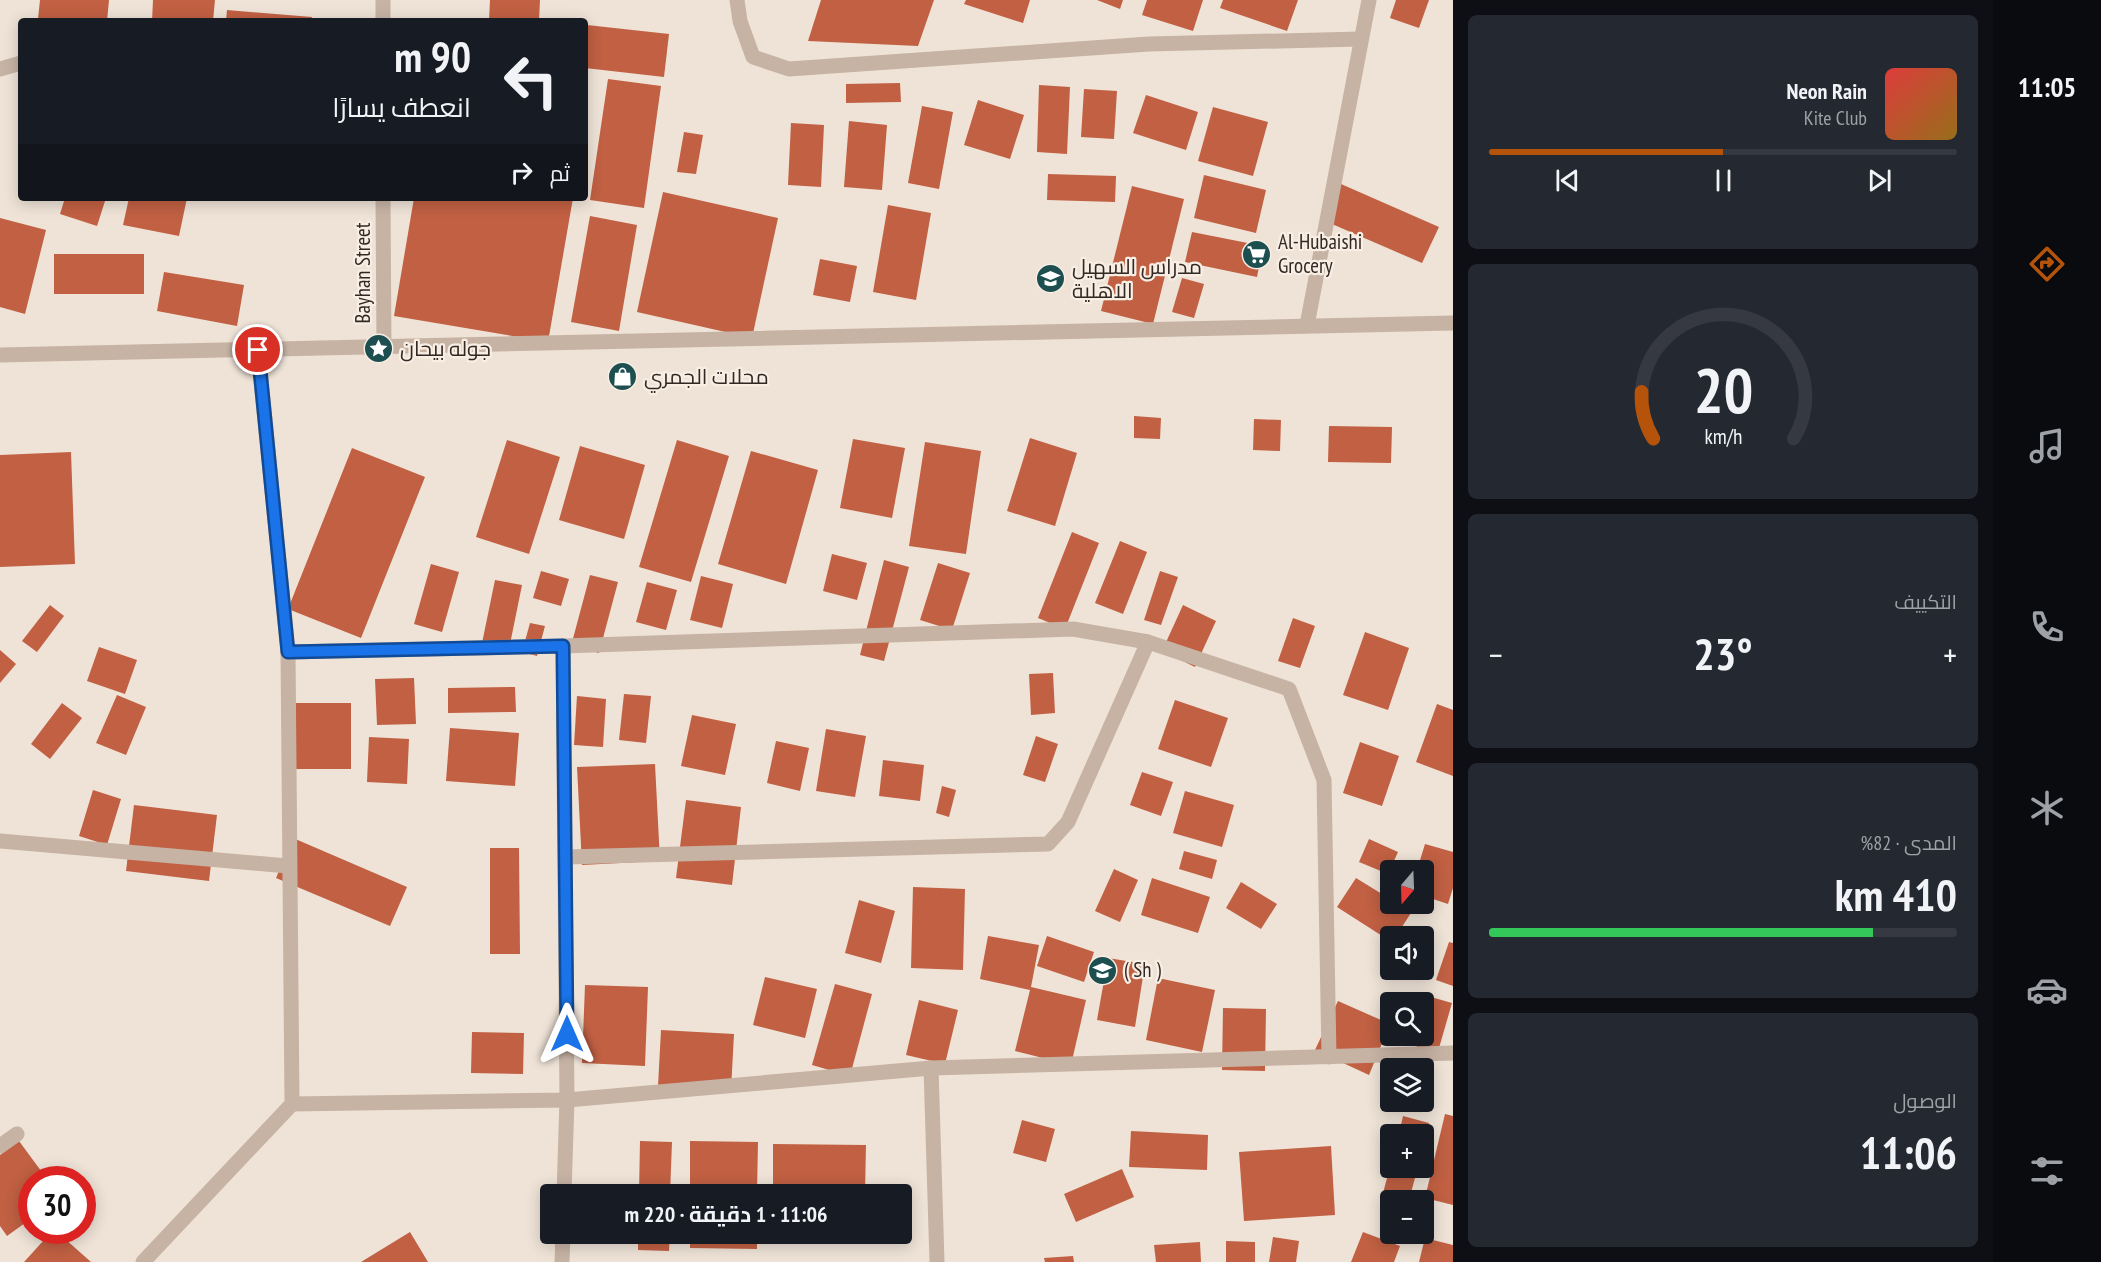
<!DOCTYPE html>
<html lang="ar">
<head>
<meta charset="utf-8">
<style>
	:root { --surface:#171b24; --page:#242831; --text:#f1f3f6; --muted:#9ea1a6; --line:#363941; --accent:#b45309 }
	body { margin:0; font-family:"PT Sans Narrow",Cairo,sans-serif; background:var(--page); color:var(--text); direction:rtl; height:100vh; display:flex; flex-direction:column; font-size:22px; white-space:nowrap }
	* { box-sizing:border-box; margin:0 }
	p { font-size:20px; color:var(--muted) }
	.icon { flex:none; width:33px; height:33px; fill:none; stroke:currentColor; stroke-width:2; stroke-linecap:round; stroke-linejoin:round }
	.map { position:relative; flex:1; overflow:hidden; direction:ltr }
	.details { display:flex; flex-direction:column; gap:15px; padding:15px; background:#0d0f14; width:540px }
	.details>* { flex:none }
	.hud { position:absolute; left:18px; top:18px; width:570px; height:183px; border-radius:6px; box-shadow:0 3px 15px #0003; direction:rtl; background:#171b24; color:var(--text); overflow:hidden }
	.needle { width:39px; rotate:199deg }
	.tools { position:absolute; left:1380px; top:860px; display:grid; gap:12px }
	.tools a { display:grid; place-items:center; width:54px; height:54px; border-radius:6px; background:var(--surface); box-shadow:0 3px 15px #0003; font-size:30px }
	.speed { position:absolute; left:18px; top:1166px; display:flex; gap:12px; font-size:30px; font-weight:700; text-align:center }
	.speed>* { display:grid; place-content:center; width:78px; height:78px; border-radius:50%; background:var(--surface); box-shadow:0 3px 15px #0003; line-height:1 }
	.speed .limit { border:9px solid #d22; background:#fff; color:#111 }
	.pin { position:absolute; display:grid; place-items:center; width:51px; height:51px; color:#fff; margin:-26px; border:3px solid #fff; border-radius:50%; box-shadow:0 2px 6px #0007 }
	.me { position:absolute; width:66px; margin:-33px; rotate:0deg; stroke-linejoin:round; filter:drop-shadow(0 0 4px #0008) }
	.turn { display:flex; align-items:center; gap:21px; height:126px; padding:0 18px; font-size:27px }
	.turn .icon { width:78px; height:78px; stroke-width:2.5 }
	.turn b { display:block; font-size:42px; line-height:51px }
	.then { display:flex; align-items:center; height:57px; padding:0 18px; background:#0003; gap:12px; font-size:22px }
	.big { font-size:45px; font-weight:700; line-height:1.1 }
	.details .tile { flex:1; display:flex; flex-direction:column; justify-content:center; gap:9px; min-width:0; padding:0 21px; border-radius:9px; background:var(--page) }
	.details .dial { align-items:center; gap:0 }
	.dial svg { height:156px; overflow:visible; fill:none; stroke:var(--line); stroke-width:7; stroke-linecap:round; text-anchor:middle }
	.dial text { fill:var(--text); stroke:none }
	.song { display:flex; align-items:center; gap:18px }
	.cover { width:72px; height:72px; border-radius:9px; background:linear-gradient(135deg,hsl(0 70% 55%),hsl(40 70% 35%)) }
	.played { height:6px; border-radius:3px; background:linear-gradient(90deg,var(--accent) 50%,var(--line) 50%) }
	.keys { display:flex; justify-content:space-around; direction:ltr }
	.heat { display:flex; justify-content:space-between; align-items:center; font-size:33px; direction:ltr }
	.charge { height:9px; border-radius:4px; background:linear-gradient(90deg,#34c759 82%,var(--line) 0) }
	.trip { position:absolute; left:540px; top:1184px; width:372px; height:60px; border-radius:6px; background:var(--surface); box-shadow:0 3px 15px #0003; font-weight:700; line-height:60px; text-align:center; direction:rtl }
	main { display:flex; flex:1; min-height:0 }
	.tabs { display:flex; flex-direction:column; width:108px; justify-content:space-around; align-items:center; background:#090b0e; color:var(--muted) }
	.tabs .icon { width:42px; height:42px }
	.tabs .current { color:var(--accent) }
	.tabs b { font-size:27px; color:var(--text) }
	.map>svg:first-child { display:block }
	.building { fill:#c16043 }
	.lines { fill:none; stroke-linecap:round; stroke-linejoin:round }
	.minor { stroke:#c6b3a4; stroke-width:15 }
	.route-casing { stroke:#114b97; stroke-width:15 }
	.route { stroke:#1a73e8; stroke-width:10 }
	.labels { text-anchor:middle; stroke-width:4.5; stroke-linejoin:round; paint-order:stroke }
	.poi-label { font-size:21px; fill:#322925; stroke:#f8eee3; text-anchor:start }
	.street-label { font-size:21px; fill:#322925; stroke:#f8eee3 }
</style>
</head>
<body>
<main>
<nav class="tabs">
<b>11:05</b>
<svg class="icon current" aria-label="directions" viewBox="0 0 24 24"><path d="M12 3l9 9-9 9-9-9zM9 14v-3h6M13 9l2 2-2 2"/></svg>
<svg class="icon" aria-label="music" viewBox="0 0 24 24"><path d="M9 18V5l10-2v13"/><circle cx="6" cy="18" r="3"/><circle cx="16" cy="16" r="3"/></svg>
<svg class="icon" aria-label="phone" viewBox="0 0 24 24"><path d="M5 4h4l2 5-3 2q2 4 5 5l2-3 5 2v4C11 20 4 13 5 4z"/></svg>
<svg class="icon" aria-label="climate" viewBox="0 0 24 24"><path d="M12 3v18M4 7l16 10M4 17L20 7"/></svg>
<svg class="icon" aria-label="car" viewBox="0 0 24 24"><path d="M5 17H2v-5l4-1 3-4h7l3 4 3 1v5h-3M9 17h6M6 11h13"/><circle cx="7" cy="17" r="2"/><circle cx="17" cy="17" r="2"/></svg>
<svg class="icon" aria-label="filters" viewBox="0 0 24 24"><path d="M4 7h16M4 17h16"/><circle cx="9" cy="7" r="2"/><circle cx="15" cy="17" r="2"/></svg>
</nav>
<section class="details">
<div class="tile">
<div class="song"><i class="cover"></i><div><b>Neon Rain</b><p>Kite Club</p></div></div>
<div class="played"></div>
<div class="keys"><svg class="icon" aria-label="previous" viewBox="0 0 24 24"><path d="M18 5L8 12l10 7zM5 5v14"/></svg><svg class="icon" aria-label="pause" viewBox="0 0 24 24"><path d="M8 5v14M16 5v14"/></svg><svg class="icon" aria-label="next" viewBox="0 0 24 24"><path d="M6 5l10 7-10 7zM19 5v14"/></svg></div>
</div>
<div class="tile dial"><svg viewBox="0 0 100 80">
<path d="M14 69A42 42 0 1 1 86 69"/>
<path d="M14 69A42 42 0 0 1 8 45" stroke="#b45309"/>
<text x="50" y="56" font-size="32" font-weight="700">20</text>
<text x="50" y="72" font-size="11">km/h</text>
</svg></div>
<div class="tile"><p>التكييف</p>
<div class="heat"><a>−</a><b class="big">23°</b><a>+</a></div>
</div>
<div class="tile"><p>المدى · 82%</p><b class="big">410 km</b><div class="charge"></div></div>
<div class="tile"><p>الوصول</p><b class="big">11:06</b></div>
</section>
<div class="map">
<svg width="1453" height="1262" viewBox="0 0 1453 1262">
	<rect width="100%" height="100%" fill="#efe3d7"/>
	<!-- building -->
	<g class="building">
		<path d="M40,0H109L107,21L38,19Z"/>
		<path d="M153,0H215L213,21H152Z"/>
		<path d="M490,0H540L539,21H489Z"/>
		<path d="M821,0H934L918,46L808,41Z"/>
		<path d="M966,0H1030L1023,23L964,4Z"/>
		<path d="M1097,0H1123L1120,9Z"/>
		<path d="M1147,0H1203L1193,31L1142,15Z"/>
		<path d="M1223,0H1298L1287,31L1220,8Z"/>
		<path d="M1396,0H1429L1419,28L1390,18Z"/>
		<path d="M227,10L312,17L311,21H226Z"/>
		<path d="M587,25L669,34L664,77L585,68Z"/>
		<path d="M608,79L661,86L644,208L590,200Z"/>
		<path d="M900,83L901,102L846,103V84Z"/>
		<path d="M1039,85L1070,87L1067,154L1037,152Z"/>
		<path d="M1084,89L1117,91L1114,139L1081,137Z"/>
		<path d="M1146,95L1198,112L1186,150L1133,133Z"/>
		<path d="M978,100L1024,115L1010,159L964,145Z"/>
		<path d="M922,106L953,112L939,189L908,183Z"/>
		<path d="M1213,107L1268,122L1253,176L1198,161Z"/>
		<path d="M849,121L887,125L882,190L844,187Z"/>
		<path d="M791,123L824,125L821,187L788,185Z"/>
		<path d="M684,132L703,135L696,174L677,172Z"/>
		<path d="M1048,174L1116,176L1115,202L1047,200Z"/>
		<path d="M1204,175L1266,190L1256,233L1194,218Z"/>
		<path d="M1341,184L1439,227L1422,263L1325,221Z"/>
		<path d="M1132,186L1184,199L1153,324L1101,311Z"/>
		<path d="M663,192L778,218L752,338L637,312Z"/>
		<path d="M65,198H106L97,226L60,214Z"/>
		<path d="M129,198H187L179,236L123,225Z"/>
		<path d="M414,198H573L548,342L394,316Z"/>
		<path d="M888,205L931,213L916,300L873,292Z"/>
		<path d="M590,216L637,225L619,331L571,322Z"/>
		<path d="M0,218L46,230L25,314L0,307Z"/>
		<path d="M1192,232L1263,246L1257,277L1185,262Z"/>
		<rect x="54" y="254" width="90" height="40"/>
		<path d="M820,259L857,266L850,302L813,295Z"/>
		<path d="M164,272L244,285L237,326L157,311Z"/>
		<path d="M1182,278L1204,284L1194,318L1172,312Z"/>
		<path d="M1134,416L1161,418L1160,439L1134,438Z"/>
		<path d="M1254,419L1281,420L1280,451L1253,450Z"/>
		<path d="M1329,426L1392,427L1391,463L1328,462Z"/>
		<path d="M1030,438L1077,453L1055,526L1007,511Z"/>
		<path d="M853,439L905,448L892,518L840,508Z"/>
		<path d="M507,440L560,457L529,554L476,537Z"/>
		<path d="M677,440L729,456L691,582L639,567Z"/>
		<path d="M925,442L981,451L966,554L909,546Z"/>
		<path d="M580,446L645,465L624,539L559,520Z"/>
		<path d="M352,448L425,477L361,638L288,609Z"/>
		<path d="M751,451L818,470L786,584L718,564Z"/>
		<path d="M71,452L75,564L0,567V455Z"/>
		<path d="M1072,532L1099,543L1065,629L1038,618Z"/>
		<path d="M1120,541L1147,552L1123,614L1095,603Z"/>
		<path d="M832,554L867,563L857,600L823,591Z"/>
		<path d="M884,560L909,567L884,661L860,655Z"/>
		<path d="M938,563L970,573L952,630L920,620Z"/>
		<path d="M431,564L459,572L442,632L414,624Z"/>
		<path d="M541,571L569,579L561,606L533,598Z"/>
		<path d="M1160,571L1178,577L1161,625L1144,620Z"/>
		<path d="M590,575L618,582L599,653L571,646Z"/>
		<path d="M701,576L733,584L722,628L690,620Z"/>
		<path d="M495,580L522,585L508,654L481,648Z"/>
		<path d="M647,582L677,590L666,630L636,622Z"/>
		<path d="M50,605L64,616L37,652L22,641Z"/>
		<path d="M1183,605L1216,621L1195,667L1162,651Z"/>
		<path d="M1293,618L1315,626L1300,668L1278,661Z"/>
		<path d="M530,623L545,626L537,656L522,652Z"/>
		<path d="M1365,632L1409,648L1388,710L1343,695Z"/>
		<path d="M99,647L137,660L125,694L87,681Z"/>
		<path d="M0,650L16,664L0,683Z"/>
		<path d="M1053,673L1055,713L1031,715L1029,674Z"/>
		<path d="M414,678L416,724L377,725L375,679Z"/>
		<path d="M515,687L516,712L448,713V688Z"/>
		<path d="M624,694L651,696L646,743L619,740Z"/>
		<path d="M117,695L146,707L126,755L96,743Z"/>
		<path d="M577,696L606,699L603,747L574,745Z"/>
		<path d="M1175,700L1228,718L1211,767L1158,749Z"/>
		<path d="M62,703L82,718L50,759L31,744Z"/>
		<path d="M293,703H351V769H294Z"/>
		<path d="M1437,704L1453,710V776L1416,762Z"/>
		<path d="M692,715L736,724L725,775L681,766Z"/>
		<path d="M450,728L519,733L515,786L446,781Z"/>
		<path d="M826,729L866,736L855,797L816,791Z"/>
		<path d="M1036,736L1058,744L1045,782L1023,775Z"/>
		<path d="M369,737L409,739L407,784L367,782Z"/>
		<path d="M776,741L809,748L800,791L767,783Z"/>
		<path d="M1360,742L1399,756L1382,806L1343,793Z"/>
		<path d="M883,760L924,765L920,801L879,796Z"/>
		<path d="M655,764L660,861L582,865L577,767Z"/>
		<path d="M1142,772L1173,782L1161,816L1130,805Z"/>
		<path d="M942,786L956,790L949,817L936,813Z"/>
		<path d="M93,790L121,799L107,845L79,836Z"/>
		<path d="M1185,791L1234,805L1222,847L1173,833Z"/>
		<path d="M686,800L741,807L732,885L676,878Z"/>
		<path d="M134,805L217,815L209,881L126,871Z"/>
		<path d="M293,838L407,887L390,926L276,878Z"/>
		<path d="M1369,839L1398,852L1388,874L1359,862Z"/>
		<path d="M1425,844L1453,852V888L1448,904L1424,896V870H1417Z"/>
		<path d="M490,848H519L520,954H490Z"/>
		<path d="M1184,851L1217,860L1212,879L1179,869Z"/>
		<path d="M1114,869L1138,880L1120,922L1095,911Z"/>
		<path d="M1152,878L1210,897L1198,933L1141,915Z"/>
		<path d="M1356,878L1390,899V903H1396L1411,913L1396,936H1390V941L1337,907Z"/>
		<path d="M1241,882L1277,904L1261,929L1226,908Z"/>
		<path d="M913,887L965,889L963,970L911,968Z"/>
		<path d="M859,900L895,911L881,963L845,953Z"/>
		<path d="M988,936L1039,945L1031,987L1086,1000L1071,1065L1015,1051L1030,990L980,979Z"/>
		<path d="M1047,936L1094,952L1084,982L1037,966Z"/>
		<path d="M1449,942L1453,943V986L1436,980Z"/>
		<path d="M1108,958L1145,964L1135,1027L1097,1020Z"/>
		<path d="M765,977L817,989L805,1038L753,1025Z"/>
		<path d="M1158,978L1215,990L1202,1052L1146,1040Z"/>
		<path d="M835,984L872,994L850,1076L812,1065Z"/>
		<path d="M585,985L648,987L645,1066L582,1063Z"/>
		<path d="M1431,997L1452,1003L1437,1055L1416,1049L1420,1035H1424V1023Z"/>
		<path d="M919,1000L958,1010L945,1064L906,1055Z"/>
		<path d="M1338,1001L1390,1024L1369,1075L1315,1050Z"/>
		<path d="M1223,1008L1266,1009L1265,1071L1222,1070Z"/>
		<path d="M661,1030L734,1034L731,1090L658,1086Z"/>
		<path d="M472,1032L524,1033L523,1074L471,1073Z"/>
		<path d="M1445,1114L1453,1116V1205L1425,1198Z"/>
		<path d="M1403,1116L1429,1123L1424,1143V1134H1399Z"/>
		<path d="M1022,1120L1055,1129L1046,1162L1013,1153Z"/>
		<path d="M1131,1131L1208,1135L1207,1170L1129,1167Z"/>
		<path d="M19,1141L47,1179H32V1218L7,1236L0,1226V1155Z"/>
		<path d="M640,1141L672,1142L670,1194H639Z"/>
		<path d="M690,1141L758,1142L757,1194H690Z"/>
		<path d="M773,1144L866,1145L865,1194H773Z"/>
		<path d="M1331,1146L1335,1215L1244,1221L1239,1152Z"/>
		<path d="M1390,1167H1418L1409,1200L1383,1193Z"/>
		<path d="M1122,1169L1134,1197L1076,1222L1064,1194Z"/>
		<path d="M53,1230H55L91,1262H24Z"/>
		<path d="M410,1232L428,1262H361Z"/>
		<path d="M1363,1232L1400,1246L1394,1262H1351Z"/>
		<path d="M638,1233H670L669,1251L638,1250Z"/>
		<path d="M690,1233H757V1249L690,1248Z"/>
		<rect x="772" y="1233" width="93" height="9"/>
		<path d="M1273,1237L1299,1241L1296,1262H1269Z"/>
		<path d="M1425,1238L1453,1245V1262H1419Z"/>
		<path d="M1226,1241L1255,1242V1262H1226Z"/>
		<path d="M1200,1242L1201,1262H1156L1154,1245Z"/>
		<path d="M1073,1256L1074,1262H1045L1044,1258Z"/>
	</g>
	<g class="lines">
		<!-- minor -->
		<g class="minor">
			<path d="M383,0V21"/>
			<path d="M737,0L740,21L753,57L789,69L1149,44L1361,39"/>
			<path d="M0,69L21,63"/>
			<path d="M383,198L384,347"/>
			<path d="M1307,325L1369,0"/>
			<path d="M0,355L1453,323"/>
			<path d="M563,646L567,1100L564,1194"/>
			<path d="M288,652L563,646L1073,629L1148,642L1289,689L1324,780L1329,1057"/>
			<path d="M0,841L288,866"/>
			<path d="M566,857L1048,844L1068,822L1148,642"/>
			<path d="M931,1068L937,1262"/>
			<path d="M292,1104L567,1100L931,1068L1453,1053"/>
			<path d="M0,1146L17,1134"/>
			<path d="M143,1262L292,1104L288,652L258,350"/>
			<path d="M562,1262L563,1233"/>
		</g>
	</g>
	<g class="lines">
		<defs>
			<path id="route" d="M258,350L288,652L563,646L567,1034"/>
		</defs>
		<!-- route casing -->
		<use href="#route" class="route-casing"/>
		<!-- route -->
		<use href="#route" class="route"/>
	</g>
	<!-- icons -->
	<defs>
		<symbol id="supermarket-disc" viewBox="-11 -11 22 22"><circle r="9.5" fill="#1d4f51" stroke="#f8eee3"/><path d="M-6-5.5h2.5l.6 2H6L4.5 2H-2.5L-4.4-4H-6ZM-1.5 3.2a1.3 1.3 0 1 0 .1 0ZM3 3.2a1.3 1.3 0 1 0 .1 0Z" fill="#fff"/></symbol>
		<symbol id="school-disc" viewBox="-11 -11 22 22"><circle r="9.5" fill="#1d4f51" stroke="#f8eee3"/><path d="M0-5L7-2L0 1L-7-2ZM-4 1L0 2.5L4 1V4Q0 6-4 4Z" fill="#fff"/></symbol>
		<symbol id="sight-disc" viewBox="-11 -11 22 22"><circle r="9.5" fill="#1d4f51" stroke="#f8eee3"/><path d="M0-6L1.8-2.2L6-1.7L2.9 1.2L3.7 5.4L0 3.3L-3.7 5.4L-2.9 1.2L-6-1.7L-1.8-2.2Z" fill="#fff"/></symbol>
		<symbol id="shop-disc" viewBox="-11 -11 22 22"><circle r="9.5" fill="#1d4f51" stroke="#f8eee3"/><path d="M-5-2.5h2.3a2.7 3.5 0 0 1 5.4 0H5L5.5 6h-11ZM-1.5-2.5h3a1.5 2.3 0 0 0-3 0Z" fill="#fff"/></symbol>
	</defs>
	<g fill-rule="evenodd">
		<use href="#supermarket-disc" x="1240" y="238" width="33" height="33"/>
		<use href="#school-disc" x="1034" y="262" width="33" height="33"/>
		<use href="#sight-disc" x="362" y="332" width="33" height="33"/>
		<use href="#shop-disc" x="606" y="360" width="33" height="33"/>
		<use href="#school-disc" x="1086" y="954" width="33" height="33"/>
	</g>
	<g class="labels">
		<!-- poi labels -->
		<g class="poi-label">
			<text x="1278" y="249">Al-Hubaishi<tspan x="1278" dy="24">Grocery</tspan></text>
			<text x="1072" y="274">مدراس السهيل<tspan x="1072" dy="24">الاهلية</tspan></text>
			<text x="400" y="356">جوله بيحان</text>
			<text x="644" y="384">محلات الجمري</text>
			<text x="1124" y="977">( Sh )</text>
		</g>
		<!-- street labels -->
		<g class="street-label">
			<text transform="translate(363 273) rotate(-90)" y="7">Bayhan Street</text>
		</g>
	</g>
</svg>
<div class="tools">
<a><svg class="needle" viewBox="-14 -14 28 28"><path d="M0-13l5 13h-10z" fill="#e53935"/><path d="M0 13l5-13h-10z" fill="#9ea1a6"/></svg></a>
<a><svg class="icon" aria-label="sound" viewBox="0 0 24 24"><path d="M4 9h4l5-4v14l-5-4H4zM17 9q2 3 0 6"/></svg></a>
<a><svg class="icon" aria-label="search" viewBox="0 0 24 24"><circle cx="10" cy="10" r="6"/><path d="M15 15l6 6"/></svg></a>
<a><svg class="icon" aria-label="layers" viewBox="0 0 24 24"><path d="M12 4l9 5-9 5-9-5zM3 14l9 5 9-5"/></svg></a>
<a>+</a>
<a>−</a>
</div>
<div class="speed"><div class="limit">30</div></div>
<div class="pin" style="left:258px;top:350px;background:#d93025"><svg class="icon" aria-label="arrive" viewBox="0 0 24 24"><path d="M6 21V4h12l-3 4 3 4H6"/></svg></div>
<svg class="me" style="left:567px;top:1034px" viewBox="-20 -20 40 40"><path d="M0-17L14 15 0 8-14 15z" fill="#1a73e8" stroke="#fff" stroke-width="4"/></svg>
<div class="trip">11:06 · 1 دقيقة · 220 m</div>
<div class="hud">
<div class="turn"><svg class="icon" aria-label="left" viewBox="0 0 24 24"><path d="M17 20v-9H6M10 6l-5 5 5 5"/></svg><div><b>90 m</b>انعطف يسارًا</div></div>
<div class="then">ثم<svg class="icon" aria-label="right" viewBox="0 0 24 24"><path d="M7 20v-9h11M14 6l5 5-5 5"/></svg></div>
</div>
</div>
</main>
</body>
</html>
